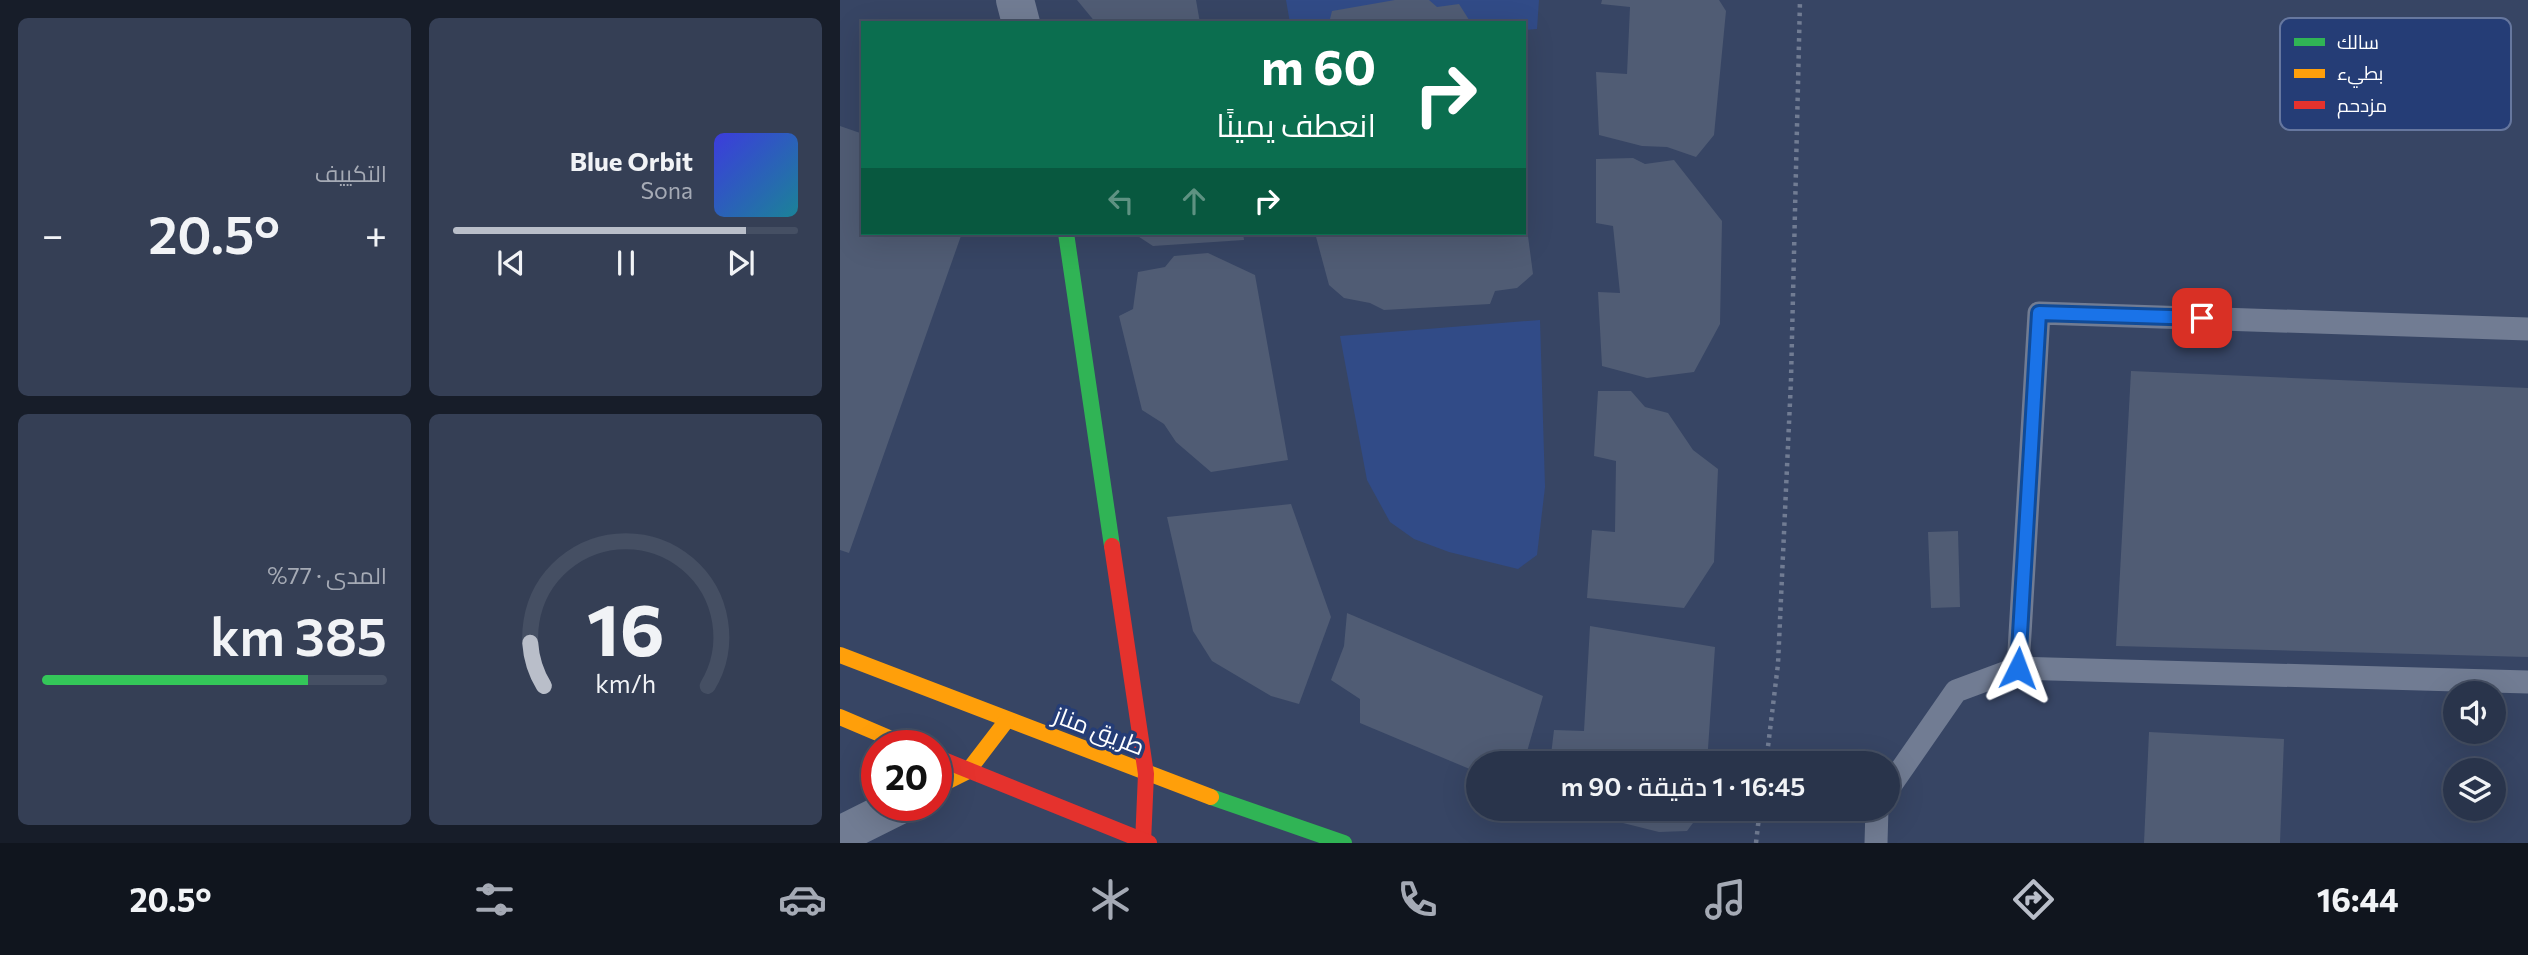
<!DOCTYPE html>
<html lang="ar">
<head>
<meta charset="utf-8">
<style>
	:root { --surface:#29344b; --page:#353f55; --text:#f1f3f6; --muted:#a5aab5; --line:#454f63; --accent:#b9bec9 }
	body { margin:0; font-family:Commissioner,Cairo,sans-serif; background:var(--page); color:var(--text); direction:rtl; height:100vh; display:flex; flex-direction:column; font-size:26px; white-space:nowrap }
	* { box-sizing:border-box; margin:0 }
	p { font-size:23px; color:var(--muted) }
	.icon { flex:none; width:38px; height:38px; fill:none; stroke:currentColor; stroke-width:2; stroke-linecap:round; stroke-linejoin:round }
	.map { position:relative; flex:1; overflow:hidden; direction:ltr }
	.drawer { display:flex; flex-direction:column; gap:18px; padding:18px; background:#171d29; width:840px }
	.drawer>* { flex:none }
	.guide { position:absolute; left:21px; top:21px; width:665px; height:214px; border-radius:0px; box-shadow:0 7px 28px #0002,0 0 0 2px var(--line); direction:rtl; background:#0b6e4f; color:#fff; overflow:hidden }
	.tools { position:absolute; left:1603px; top:681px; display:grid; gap:14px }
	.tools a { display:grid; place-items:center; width:63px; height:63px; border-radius:50%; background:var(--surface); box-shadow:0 7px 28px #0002,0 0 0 2px var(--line); font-size:35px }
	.speed { position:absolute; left:21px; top:730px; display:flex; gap:14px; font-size:35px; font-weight:700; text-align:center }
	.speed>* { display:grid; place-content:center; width:91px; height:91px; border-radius:50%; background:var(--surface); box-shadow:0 7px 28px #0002,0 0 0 2px var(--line); line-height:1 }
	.speed .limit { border:10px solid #d22; background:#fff; color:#111 }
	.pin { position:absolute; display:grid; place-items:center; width:60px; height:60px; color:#fff; margin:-30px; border-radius:14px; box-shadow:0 4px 10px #0006 }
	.me { position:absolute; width:77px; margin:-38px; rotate:3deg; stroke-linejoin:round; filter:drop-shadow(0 0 5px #0008) }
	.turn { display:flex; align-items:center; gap:24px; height:147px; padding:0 35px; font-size:32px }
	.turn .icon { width:91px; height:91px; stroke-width:2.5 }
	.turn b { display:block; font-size:49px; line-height:60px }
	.lanes { display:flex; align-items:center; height:66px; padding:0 35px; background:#0003; justify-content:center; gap:35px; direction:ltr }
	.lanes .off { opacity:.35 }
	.big { font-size:52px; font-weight:600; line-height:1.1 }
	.drawer .tile { flex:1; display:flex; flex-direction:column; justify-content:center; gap:10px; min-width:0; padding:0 24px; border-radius:10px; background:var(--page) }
	.drawer .dial { align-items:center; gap:0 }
	.dial svg { height:182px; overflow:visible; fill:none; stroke:var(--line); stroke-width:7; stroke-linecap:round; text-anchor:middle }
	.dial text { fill:var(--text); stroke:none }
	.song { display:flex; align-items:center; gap:21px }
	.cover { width:84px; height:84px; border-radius:10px; background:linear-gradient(135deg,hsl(240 70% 55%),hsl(190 70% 35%)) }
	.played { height:7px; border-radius:4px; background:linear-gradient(90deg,var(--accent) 85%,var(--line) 85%) }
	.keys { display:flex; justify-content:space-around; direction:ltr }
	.heat { display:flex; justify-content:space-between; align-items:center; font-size:38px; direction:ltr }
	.charge { height:10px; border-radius:5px; background:linear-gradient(90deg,#34c759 77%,var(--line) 0) }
	.drawer .tiles { flex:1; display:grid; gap:18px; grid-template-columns:repeat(2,1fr) }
	.trip { position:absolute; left:626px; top:751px; width:434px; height:70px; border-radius:35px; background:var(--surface); box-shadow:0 7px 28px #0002,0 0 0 2px var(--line); font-weight:600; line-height:70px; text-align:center; direction:rtl }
	.dock { display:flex; height:112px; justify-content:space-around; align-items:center; background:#10151e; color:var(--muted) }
	.dock .icon { width:49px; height:49px }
	.dock .on { color:var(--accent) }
	.dock b { font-size:32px; color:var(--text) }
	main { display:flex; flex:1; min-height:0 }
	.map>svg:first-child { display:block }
	.green { fill:#314b87 }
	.building { fill:#505c74 }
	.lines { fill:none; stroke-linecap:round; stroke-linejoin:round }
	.path { stroke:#717c93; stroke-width:4.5; stroke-dasharray:3.5 5; stroke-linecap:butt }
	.lane { stroke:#717c93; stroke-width:23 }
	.street { stroke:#717c93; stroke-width:38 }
	.fast { stroke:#30b455; stroke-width:16 }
	.slow { stroke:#ff9f0a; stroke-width:16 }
	.jam { stroke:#e5322d; stroke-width:16 }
	.route-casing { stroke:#114b97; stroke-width:18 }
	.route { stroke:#1a73e8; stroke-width:12 }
	.labels { text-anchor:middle; stroke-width:7; stroke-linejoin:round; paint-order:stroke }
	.street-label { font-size:24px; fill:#fff; stroke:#253d76 }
	.key { fill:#253d76; stroke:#66779f; stroke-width:2 }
	.key-label { font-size:19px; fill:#fff }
</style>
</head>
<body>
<main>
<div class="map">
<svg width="1688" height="843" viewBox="0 0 1688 843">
	<rect width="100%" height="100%" fill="#374564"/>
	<!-- green -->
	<g class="green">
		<path d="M446,0H699L697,29L684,30V23H450Z"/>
		<path d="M700,320L705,487L697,555L678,569L609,552L574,539L550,522L527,480L500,336Z"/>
	</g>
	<!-- building -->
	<g class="building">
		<path d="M237,0H356L360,23H256Z"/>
		<path d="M555,0H589L597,7L619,4L631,23H489L492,11Z"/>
		<path d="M762,0H879L886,11L874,135L856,157L827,147L802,146L759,135L756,72L787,74L790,7L761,4Z"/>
		<path d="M0,126L23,134V233H122L9,553L0,550Z"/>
		<path d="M793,158L805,164L834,160L882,221L880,324L854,372L807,378L762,366L758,292L780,293L773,226L756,223V159Z"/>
		<path d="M684,206L693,274L677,288L655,291L650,304L544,310L530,303L504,298L489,285L475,233H684Z"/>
		<path d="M293,233H403L404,240L313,246Z"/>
		<path d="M368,253L415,275L448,460L371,472L336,442L324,424L302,410L279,316L293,309L298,272L325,267L334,256Z"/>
		<path d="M1291,371L1688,388V657L1276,646Z"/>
		<path d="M758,391H791L805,407L828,413L853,450L878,469L874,562L844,608L747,598L752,530L775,532L776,461L754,456Z"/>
		<path d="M451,504L491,617L459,704L431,696L372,661L353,631L327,517Z"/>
		<path d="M1118,531L1120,607L1091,608L1088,532Z"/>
		<path d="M507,613L703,696L686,755H651L632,770L520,723V699L491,680L504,646Z"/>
		<path d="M750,626L875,647L867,763H710L714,730L744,731Z"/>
		<path d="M1309,732L1444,739L1440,843H1304Z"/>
		<path d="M723,808H864L847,831L819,832Z"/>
	</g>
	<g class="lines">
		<!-- path -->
		<g class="path">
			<path d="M926,763L938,664L951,380L960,0"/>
			<path d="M916,843L920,808"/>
		</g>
		<!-- lane -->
		<g class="lane">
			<path d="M1178,668L1199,313L1688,329"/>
			<path d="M1048,789L1116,691L1178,668L1688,682"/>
			<path d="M1036,843L1037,808"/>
		</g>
		<!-- street -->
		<g class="street">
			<path d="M175,0L181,23"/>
			<path d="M0,835L60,805"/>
		</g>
		<!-- fast -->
		<g class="fast">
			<path d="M226,233L272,546"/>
			<path d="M371,797L504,843"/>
		</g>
		<!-- slow -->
		<g class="slow">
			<path d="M0,655L371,797"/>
			<path d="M0,717L68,746"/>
			<path d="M96,787L128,771L167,720"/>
		</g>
		<!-- jam -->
		<g class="jam">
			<path d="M272,546L306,774L303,843"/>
			<path d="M96,757L309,843"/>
		</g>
	</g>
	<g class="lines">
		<defs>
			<path id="route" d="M1178,668L1199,313L1362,318"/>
		</defs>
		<!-- route casing -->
		<use href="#route" class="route-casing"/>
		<!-- route -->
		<use href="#route" class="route"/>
	</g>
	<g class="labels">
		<!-- street labels -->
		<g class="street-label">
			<text transform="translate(259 731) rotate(21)" y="8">طريق مناز</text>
		</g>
	</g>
	<!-- legend -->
	<rect x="1440" y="18" width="231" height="112" rx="10" class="key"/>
	<rect x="1454" y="38" width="31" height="8" fill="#30b455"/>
	<rect x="1454" y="69" width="31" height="9" fill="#ff9f0a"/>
	<rect x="1454" y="101" width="31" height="8" fill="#e5322d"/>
	<g class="key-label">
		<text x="1497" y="49">سالك</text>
		<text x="1497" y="80">بطيء</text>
		<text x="1497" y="112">مزدحم</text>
	</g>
</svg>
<div class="tools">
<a><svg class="icon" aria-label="sound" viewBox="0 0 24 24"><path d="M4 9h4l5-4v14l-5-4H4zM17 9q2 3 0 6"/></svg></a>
<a><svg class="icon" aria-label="layers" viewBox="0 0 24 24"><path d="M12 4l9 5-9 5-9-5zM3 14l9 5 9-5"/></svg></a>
</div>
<div class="speed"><div class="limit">20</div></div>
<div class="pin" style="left:1362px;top:318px;background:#d93025"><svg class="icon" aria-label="arrive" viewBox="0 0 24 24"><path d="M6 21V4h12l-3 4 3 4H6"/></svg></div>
<svg class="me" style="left:1178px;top:668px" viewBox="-20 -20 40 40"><path d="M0-17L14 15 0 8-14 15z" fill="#1a73e8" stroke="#fff" stroke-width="4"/></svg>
<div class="trip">16:45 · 1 دقيقة · 90 m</div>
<div class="guide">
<div class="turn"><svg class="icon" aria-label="right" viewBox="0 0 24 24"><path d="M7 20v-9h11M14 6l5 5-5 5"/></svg><div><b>60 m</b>انعطف يمينًا</div></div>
<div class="lanes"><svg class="icon off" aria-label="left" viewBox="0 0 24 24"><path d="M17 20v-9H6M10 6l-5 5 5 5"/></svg><svg class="icon off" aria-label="ahead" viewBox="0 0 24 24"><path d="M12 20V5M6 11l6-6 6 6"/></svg><svg class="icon" aria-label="right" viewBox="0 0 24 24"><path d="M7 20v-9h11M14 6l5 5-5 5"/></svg></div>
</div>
</div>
<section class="drawer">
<div class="tiles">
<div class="tile">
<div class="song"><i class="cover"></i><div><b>Blue Orbit</b><p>Sona</p></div></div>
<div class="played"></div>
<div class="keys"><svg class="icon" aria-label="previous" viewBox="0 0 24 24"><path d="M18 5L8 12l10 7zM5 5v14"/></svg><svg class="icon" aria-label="pause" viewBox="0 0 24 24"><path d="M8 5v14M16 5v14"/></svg><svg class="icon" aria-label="next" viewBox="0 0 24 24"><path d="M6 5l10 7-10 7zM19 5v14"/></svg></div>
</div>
<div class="tile"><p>التكييف</p>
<div class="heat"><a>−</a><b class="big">20.5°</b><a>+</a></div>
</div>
<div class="tile dial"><svg viewBox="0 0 100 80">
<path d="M14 69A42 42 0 1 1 86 69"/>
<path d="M14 69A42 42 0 0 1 8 50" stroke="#b9bec9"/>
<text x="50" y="56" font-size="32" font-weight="700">16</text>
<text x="50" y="72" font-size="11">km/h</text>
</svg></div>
<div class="tile"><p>المدى · 77%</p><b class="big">385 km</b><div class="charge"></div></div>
</div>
</section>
</main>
<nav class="dock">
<b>16:44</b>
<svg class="icon on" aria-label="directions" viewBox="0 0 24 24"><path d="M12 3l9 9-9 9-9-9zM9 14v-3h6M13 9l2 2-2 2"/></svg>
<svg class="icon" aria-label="music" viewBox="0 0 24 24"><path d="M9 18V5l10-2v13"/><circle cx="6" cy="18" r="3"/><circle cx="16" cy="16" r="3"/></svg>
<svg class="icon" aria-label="phone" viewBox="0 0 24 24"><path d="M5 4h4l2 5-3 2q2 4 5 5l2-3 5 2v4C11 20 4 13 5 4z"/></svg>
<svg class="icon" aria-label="climate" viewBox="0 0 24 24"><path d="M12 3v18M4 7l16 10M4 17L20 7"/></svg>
<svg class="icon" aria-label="car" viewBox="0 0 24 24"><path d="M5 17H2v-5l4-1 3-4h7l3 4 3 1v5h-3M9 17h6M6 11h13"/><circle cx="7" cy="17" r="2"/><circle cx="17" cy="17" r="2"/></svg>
<svg class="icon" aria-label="filters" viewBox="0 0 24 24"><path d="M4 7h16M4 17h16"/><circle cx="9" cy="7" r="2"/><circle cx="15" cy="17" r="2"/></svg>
<b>20.5°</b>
</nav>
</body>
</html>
